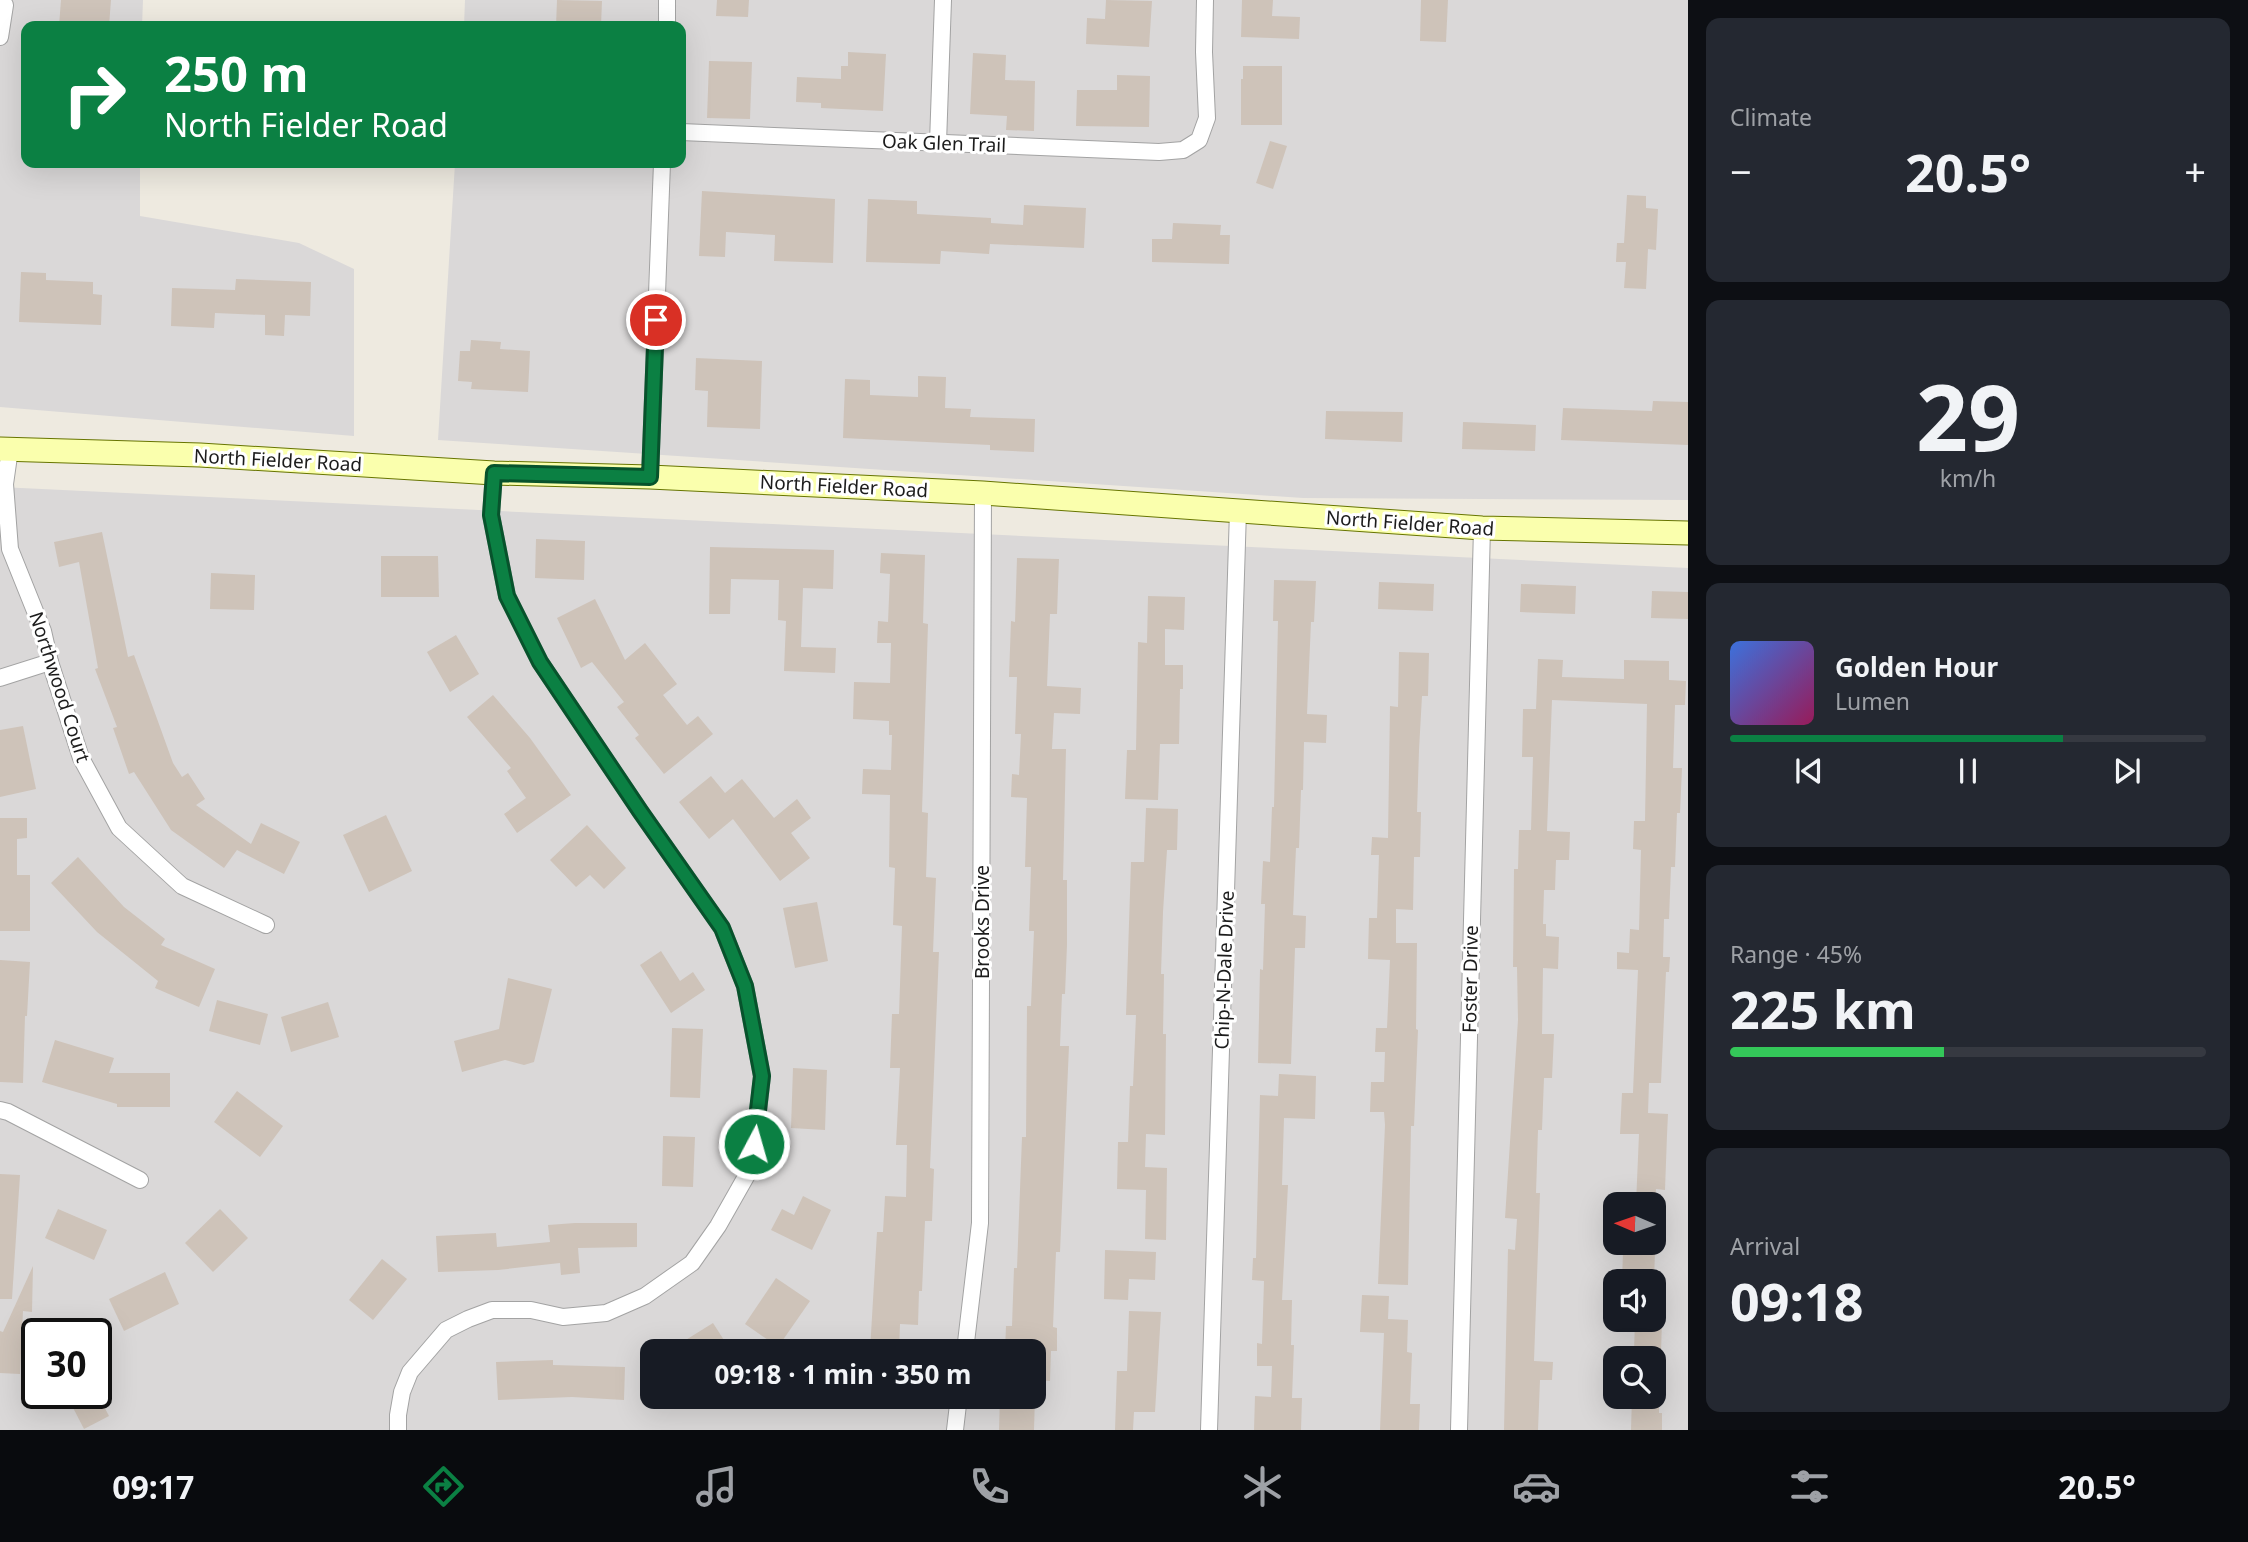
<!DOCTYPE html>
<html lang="en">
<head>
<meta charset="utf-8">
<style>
	:root { --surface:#171b24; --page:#242831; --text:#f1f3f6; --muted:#9ea1a6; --line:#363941; --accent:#0b8043 }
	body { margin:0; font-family:"Noto Sans",sans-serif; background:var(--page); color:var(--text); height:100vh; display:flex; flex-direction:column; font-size:26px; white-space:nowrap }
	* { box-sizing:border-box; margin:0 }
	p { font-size:23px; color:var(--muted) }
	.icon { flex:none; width:38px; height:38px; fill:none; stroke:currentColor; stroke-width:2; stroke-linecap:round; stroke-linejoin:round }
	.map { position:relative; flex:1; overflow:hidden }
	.side { display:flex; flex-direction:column; gap:18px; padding:18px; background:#0d0f14; width:560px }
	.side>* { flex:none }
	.hud { position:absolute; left:21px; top:21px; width:665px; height:147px; border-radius:14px; box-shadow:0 7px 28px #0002; background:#0b8043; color:#fff; overflow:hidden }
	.needle { width:46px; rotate:272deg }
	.controls { position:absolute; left:1603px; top:1192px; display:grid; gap:14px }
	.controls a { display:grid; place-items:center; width:63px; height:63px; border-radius:14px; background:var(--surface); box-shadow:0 7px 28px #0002; font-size:35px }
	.speed { position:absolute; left:21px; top:1318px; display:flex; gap:14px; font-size:35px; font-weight:700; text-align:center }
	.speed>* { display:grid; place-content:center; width:91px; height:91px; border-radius:50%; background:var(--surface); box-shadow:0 7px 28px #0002; line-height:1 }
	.speed .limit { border:4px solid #111; border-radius:10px; background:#fff; color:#111 }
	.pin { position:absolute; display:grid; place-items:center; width:60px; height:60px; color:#fff; margin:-30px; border:4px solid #fff; border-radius:50%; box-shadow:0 2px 7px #0007 }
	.me { position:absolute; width:77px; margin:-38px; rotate:6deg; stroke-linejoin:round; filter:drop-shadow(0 0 5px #0008) }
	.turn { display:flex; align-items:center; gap:24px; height:147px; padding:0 28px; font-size:32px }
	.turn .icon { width:91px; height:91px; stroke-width:2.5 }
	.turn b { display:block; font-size:49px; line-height:60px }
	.big { font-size:52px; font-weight:700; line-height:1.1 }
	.side .widget { flex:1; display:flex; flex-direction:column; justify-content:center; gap:10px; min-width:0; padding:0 24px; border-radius:14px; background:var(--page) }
	.side .dial { align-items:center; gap:0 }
	.dial b { font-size:91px; line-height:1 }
	.song { display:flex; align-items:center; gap:21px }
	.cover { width:84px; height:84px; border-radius:10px; background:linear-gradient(135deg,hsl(220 70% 55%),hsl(330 70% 35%)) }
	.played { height:7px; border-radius:4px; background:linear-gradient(90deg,var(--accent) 70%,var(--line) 70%) }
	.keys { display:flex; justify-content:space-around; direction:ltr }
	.heat { display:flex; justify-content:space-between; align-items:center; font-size:38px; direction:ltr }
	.charge { height:10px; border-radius:5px; background:linear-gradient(90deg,#34c759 45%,var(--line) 0) }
	.trip { position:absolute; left:640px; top:1339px; width:406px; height:70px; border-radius:14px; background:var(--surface); box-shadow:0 7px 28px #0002; font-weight:700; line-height:70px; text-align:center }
	.tabs { display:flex; height:112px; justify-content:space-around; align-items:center; background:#090b0e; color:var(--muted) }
	.tabs .icon { width:49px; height:49px }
	.tabs .on { color:var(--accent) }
	.tabs b { font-size:32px; color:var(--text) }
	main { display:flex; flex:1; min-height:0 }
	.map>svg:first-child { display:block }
	.residential { fill:#dad8d8; fill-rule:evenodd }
	.building { fill:#cec3b9 }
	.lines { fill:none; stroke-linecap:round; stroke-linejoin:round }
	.minor-casing { stroke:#a3a3a3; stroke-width:18 }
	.secondary-casing { stroke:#677500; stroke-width:25 }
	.minor { stroke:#fff; stroke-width:16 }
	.secondary { stroke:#faffad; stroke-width:23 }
	.route-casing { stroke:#07532c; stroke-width:18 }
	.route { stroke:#0b8043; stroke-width:12 }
	.labels { text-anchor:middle; stroke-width:6; stroke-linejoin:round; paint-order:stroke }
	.street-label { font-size:19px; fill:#1c1c1c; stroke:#fff }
</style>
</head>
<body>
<main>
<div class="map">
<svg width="1688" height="1430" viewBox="0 0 1688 1430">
	<rect width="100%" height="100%" fill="#eeeae0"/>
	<!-- residential -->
	<g class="residential">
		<path d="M0,0H143L142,26H26V163H140V216L299,243L354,269V436L0,407Z"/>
		<path d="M465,0H1688V500L1303,498L438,440L455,163H681V26H464Z"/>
		<path d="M0,487L1688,568V1430H0ZM1615,1204H1654V1242H1615ZM1615,1281H1654V1320H1615ZM37,1334H96V1393H37ZM653,1351H1034V1396H653ZM1615,1358H1654V1396H1615Z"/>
	</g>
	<!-- building -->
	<g class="building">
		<path d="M61,0H111L109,26H59Z"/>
		<path d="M557,0L602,1L601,26H556Z"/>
		<path d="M717,0H749L748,17L716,16Z"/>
		<path d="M1106,0L1152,1L1149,47L1086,44L1087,18L1105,19Z"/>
		<path d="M1242,0H1273L1272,16L1300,17L1299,39L1241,37Z"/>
		<path d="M1421,0H1448L1446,42L1420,41Z"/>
		<path d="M848,52L886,54L883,111L821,108V103L796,102L797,77L841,79V66H848Z"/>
		<path d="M973,53L1006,55L1005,80L1035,81L1034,131L1006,130L1007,116L970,114Z"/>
		<path d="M709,61L752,62L750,119L707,118Z"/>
		<path d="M1243,66H1282V125H1241V79H1243Z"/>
		<path d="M1117,75L1150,76L1149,127L1076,126L1077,90H1117Z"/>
		<path d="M1270,141L1287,146L1273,189L1256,183Z"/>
		<path d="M702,191L835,199L833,263L774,261L775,235L726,232L725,257L699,256Z"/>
		<path d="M1627,195L1646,196V208L1658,209L1656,250L1648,249L1646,289L1624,288L1626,262H1616L1617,243H1624Z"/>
		<path d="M868,199L917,201V214L991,218V223L1023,225L1024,205L1086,208L1084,248L990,244L989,254L941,251L940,264L866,262Z"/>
		<path d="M1173,223L1221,225L1220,235H1230L1229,264L1152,262V239H1172Z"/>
		<path d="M21,272L46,273V280L93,282V294L102,295L101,325L19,322Z"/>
		<path d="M236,279L311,282L310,316L285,315L284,336L265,335V315L215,313L214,328L171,326L172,288L235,290Z"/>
		<path d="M471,340L501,342L500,349L530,351L528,392L471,389L472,382L458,381L460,351H470Z"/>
		<path d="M696,358L762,361L760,429L707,427L708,391L695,390Z"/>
		<path d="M918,376L946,377L945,408L971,409L970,417L1035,419L1034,452L990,450V445L843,438L845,379L870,380V395L918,397Z"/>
		<path d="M1653,401L1688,402V445L1561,440L1563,408L1652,411Z"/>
		<path d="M1326,411L1403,412L1402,442L1325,439Z"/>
		<path d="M1463,422L1536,425L1535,451L1462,449Z"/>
		<path d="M102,532L128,657L134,655L173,763L182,777L188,773L205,799L196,805L251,844L261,823L300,842L284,874L237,850L224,868L171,830L134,772L129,774L113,728L117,727L95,669L98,668L79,562L59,567L54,542Z"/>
		<path d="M536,539L585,541L584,580L535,578Z"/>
		<path d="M710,547L834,550L833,589L803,588L801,647L836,648L835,673L784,671L786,621L778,620L779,580L731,579L730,614H709Z"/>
		<path d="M881,553L925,555L923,623L928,624L922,812L928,813L926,877L936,878L933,952H939L930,1168L934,1169L932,1221H925L922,1291H919L918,1325L900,1324L899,1351H870L877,1232H883L885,1196L906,1197L907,1145H896L900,1068H890L892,1014H899L902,926L893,925L895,868L889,867L890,795L862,794L863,769L891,770L892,735H889V721L853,719L854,682L890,683L891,643H877L878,621L888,622L890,574L880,573Z"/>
		<path d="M381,556H438L439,597H381Z"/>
		<path d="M1017,558L1059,559L1057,614H1050L1047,686L1081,688L1080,714L1054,713L1052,749H1066L1063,880H1067V945L1065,994H1062L1060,1046H1069L1060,1252H1056L1053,1327L1057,1328V1351H1051L1050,1381L1034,1380V1351H1005L1006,1326H1012L1014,1268H1017L1022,1137H1026L1027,1006H1031L1034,931H1029L1031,867H1025L1027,798L1011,797L1012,774L1019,775L1021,734H1015L1017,677H1009L1011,621L1015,622Z"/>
		<path d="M211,573L255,575L254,610L210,609Z"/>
		<path d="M1274,580L1316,581L1314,622H1311L1307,714L1327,715L1326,743L1304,742L1303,790H1301L1299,848H1296L1293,915L1306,916L1305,948H1295L1291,1064L1258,1063L1260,969L1263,970L1265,904H1261L1263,861L1270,862L1272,807H1274L1278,621H1273Z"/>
		<path d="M1379,582L1434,584L1433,611L1378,609Z"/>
		<path d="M1521,584L1576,586L1575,614L1520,612Z"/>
		<path d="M1652,591L1688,592V619L1651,618Z"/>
		<path d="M1148,596L1185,597L1184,630L1165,629V665H1183V689H1180L1179,744H1160L1158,800L1125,799L1127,750H1136L1138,642L1147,643Z"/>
		<path d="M595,599L625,660L645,643L677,684L663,695L687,725L698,716L713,734L664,774L635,738L639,735L617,707L624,702L592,662L581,668L557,618Z"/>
		<path d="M456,635L479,674L450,692L427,652Z"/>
		<path d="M1399,652L1429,653L1428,696H1422L1419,750L1417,812H1421L1420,857H1414L1413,910L1396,909V943H1417L1416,1029L1418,1030L1414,1126H1411L1408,1285L1378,1284L1385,1125L1384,1112H1370L1371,1082H1384L1385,1052H1375L1376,1028H1387L1390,960L1368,959L1369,918H1377L1379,855H1371L1372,837L1388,838L1390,706L1398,707Z"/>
		<path d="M1538,659L1563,660L1562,677L1624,679V660L1669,661V680L1686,681L1685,705H1675L1673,768H1682L1680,813H1677L1675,867H1671L1669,919H1664L1663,957H1670L1669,972H1666L1661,1083H1649L1648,1113L1668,1114L1667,1135L1665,1190L1656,1189L1655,1204H1636L1639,1134H1620L1622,1093H1633L1638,970L1617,969V952L1629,953L1630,929L1639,930L1641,850L1633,849L1634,821H1645L1647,704L1552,700L1547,831L1570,832L1569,860H1556L1555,890H1544L1543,924H1546V936L1559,937L1558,969L1543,968L1542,1034H1554L1552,1078H1544L1542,1130H1538L1536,1193H1540L1534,1361L1553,1362L1552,1380H1540L1538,1430H1504L1508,1249L1515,1250L1517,1219L1505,1218L1518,1020L1517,967H1513L1514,869H1518L1519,830H1531L1533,757H1522L1523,709H1536Z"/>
		<path d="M493,695L530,738L571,795L517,833L504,814L526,798L507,771L511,768L467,717Z"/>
		<path d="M23,726L36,789L0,797V730Z"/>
		<path d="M711,776L725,793L742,779L774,818L797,799L811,818L791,833L810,858L780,881L733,819L709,839L679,802Z"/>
		<path d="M1146,808L1178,809L1177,850H1167L1163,912L1161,974H1164L1163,1034H1166L1165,1135L1146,1134L1145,1167L1167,1168L1166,1240L1145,1239L1146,1190L1117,1189L1118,1142H1128L1130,1086H1133L1136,1015H1126L1131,862H1144Z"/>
		<path d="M386,815L412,871L369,892L343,835Z"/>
		<path d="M0,818H27V838L17,839V875H30V931H0Z"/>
		<path d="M587,825L626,868L604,889L590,875L576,887L550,860Z"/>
		<path d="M78,857L124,907L165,939L161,945L215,969L199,1007L155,988L158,981L97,932L51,883Z"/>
		<path d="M817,902L828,961L795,968L783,908Z"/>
		<path d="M661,951L680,981L693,972L705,990L671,1013L640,965Z"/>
		<path d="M0,960L30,962L27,1016H25L23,1083L0,1082Z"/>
		<path d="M508,978L552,989L534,1062L524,1065L505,1060L462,1072L454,1041L499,1029Z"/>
		<path d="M217,1000L268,1014L260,1045L209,1031Z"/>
		<path d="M328,1002L339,1037L291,1052L281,1017Z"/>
		<path d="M672,1028L703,1029L700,1098L670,1097Z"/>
		<path d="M55,1040L114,1058L109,1073H170V1107H117V1104L42,1082Z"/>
		<path d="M793,1068L827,1070L825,1130L791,1128Z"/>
		<path d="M1279,1074L1316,1076L1315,1119L1284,1118L1282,1185H1288L1282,1300H1292L1291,1345H1294L1292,1398H1302L1301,1430H1254L1255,1396L1271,1397L1272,1366H1257V1343L1262,1344L1264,1281L1252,1280L1253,1258H1256L1260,1095L1278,1096Z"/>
		<path d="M237,1091L283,1126L260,1157L214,1122Z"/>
		<path d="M663,1136L695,1137L693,1187L662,1186Z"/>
		<path d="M0,1174L20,1175L12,1299H0Z"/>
		<path d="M803,1196L831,1210L812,1250L771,1230L782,1209L794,1215Z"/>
		<path d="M58,1209L107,1230L94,1260L45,1238Z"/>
		<path d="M220,1209L248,1238L213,1272L185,1243Z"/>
		<path d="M575,1223H637V1247L578,1248L580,1273L561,1275L560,1263L498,1270L438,1272L436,1236L496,1233L497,1247L550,1242L548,1225Z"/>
		<path d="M1105,1250L1156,1252L1155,1280L1129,1279L1128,1300L1104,1299Z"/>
		<path d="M1623,1251L1655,1252L1654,1281H1622Z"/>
		<path d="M382,1259L407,1279L373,1320L349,1300Z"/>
		<path d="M33,1266L32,1312L23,1311L20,1374L0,1373V1331L3,1332Z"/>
		<path d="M165,1272L179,1304L124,1331L109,1299Z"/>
		<path d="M776,1278L810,1301L778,1347L745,1324Z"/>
		<path d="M1362,1295L1389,1296L1388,1319L1408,1320L1407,1352L1412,1353L1410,1404H1420L1419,1430H1380L1384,1333L1360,1332Z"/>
		<path d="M1129,1311L1161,1312L1155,1412H1134L1133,1430H1115L1117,1371H1127Z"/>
		<path d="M1635,1320H1662L1661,1352L1634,1351Z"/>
		<path d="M713,1323L731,1351H668Z"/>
		<path d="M553,1360V1365L625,1367L624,1400L572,1397L498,1400L496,1362Z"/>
		<path d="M79,1393H97L109,1416L84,1429L68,1398Z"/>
		<path d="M1000,1396H1035L1034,1430H999Z"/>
		<path d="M1632,1396H1659V1413H1662V1430H1631Z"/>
	</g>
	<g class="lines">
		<defs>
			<g id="minor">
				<path d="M667,26V0"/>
				<path d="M0,37L5,5"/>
				<path d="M681,132L1159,152L1183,150L1199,140L1207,118L1204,52L1205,0"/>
				<path d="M938,143L943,0"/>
				<path d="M10,449L5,484L10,549L43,631L50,662L81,758L119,828L182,886L266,925"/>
				<path d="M650,477L662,163"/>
				<path d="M0,678L50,662"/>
				<path d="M0,1110L8,1112L140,1180"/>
				<path d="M965,1351L980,1223L983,493"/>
				<path d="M398,1430V1415L402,1392L410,1372L446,1330L468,1319L492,1310H531L563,1317L606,1313L645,1296L692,1263L718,1226L752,1166L762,1076L745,986L722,928L640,811L540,662L507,596L491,515L494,473"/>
				<path d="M955,1430L959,1396"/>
				<path d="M1209,1430L1238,511"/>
				<path d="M1459,1430L1482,528"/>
			</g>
			<path id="secondary" d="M0,449L200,455L494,473L650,477L983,493L1482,528L1688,533"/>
		</defs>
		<!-- minor casing -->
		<use href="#minor" class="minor-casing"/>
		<!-- secondary casing -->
		<use href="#secondary" class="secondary-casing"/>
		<!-- minor -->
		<use href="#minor" class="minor"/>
		<!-- secondary -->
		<use href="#secondary" class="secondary"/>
	</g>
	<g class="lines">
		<defs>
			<path id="route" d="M656,320L650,477L494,473L491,515L507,596L540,662L640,811L722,928L745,986L762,1076L754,1144"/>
		</defs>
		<!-- route casing -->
		<use href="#route" class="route-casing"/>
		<!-- route -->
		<use href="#route" class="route"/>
	</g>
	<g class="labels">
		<!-- street labels -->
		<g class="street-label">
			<text transform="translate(944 143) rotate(2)" y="7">Oak Glen Trail</text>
			<text transform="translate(278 460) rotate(3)" y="7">North Fielder Road</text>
			<text transform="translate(844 486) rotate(3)" y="7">North Fielder Road</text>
			<text transform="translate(1410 523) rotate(4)" y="7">North Fielder Road</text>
			<text transform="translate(60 687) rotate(72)" y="7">Northwood Court</text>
			<text transform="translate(982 922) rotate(-90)" y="7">Brooks Drive</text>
			<text transform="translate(1224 970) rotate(-88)" y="7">Chip-N-Dale Drive</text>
			<text transform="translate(1470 979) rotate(-89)" y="7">Foster Drive</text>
		</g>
	</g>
</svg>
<div class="controls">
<a><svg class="needle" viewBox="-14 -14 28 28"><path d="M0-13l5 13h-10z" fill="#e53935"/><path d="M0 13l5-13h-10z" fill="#9ea1a6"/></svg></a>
<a><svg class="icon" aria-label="sound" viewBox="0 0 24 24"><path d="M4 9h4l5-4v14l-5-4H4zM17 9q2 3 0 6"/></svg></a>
<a><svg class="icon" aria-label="search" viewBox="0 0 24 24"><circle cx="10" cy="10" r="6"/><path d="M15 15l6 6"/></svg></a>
</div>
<div class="speed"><div class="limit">30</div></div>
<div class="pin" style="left:656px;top:320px;background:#d93025"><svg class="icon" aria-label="arrive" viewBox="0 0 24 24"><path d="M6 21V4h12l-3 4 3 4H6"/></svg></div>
<svg class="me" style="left:754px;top:1144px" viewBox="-20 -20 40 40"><circle r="17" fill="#0b8043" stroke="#fff" stroke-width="3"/><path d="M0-11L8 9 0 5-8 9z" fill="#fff"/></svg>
<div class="trip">09:18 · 1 min · 350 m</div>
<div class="hud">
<div class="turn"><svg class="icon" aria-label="right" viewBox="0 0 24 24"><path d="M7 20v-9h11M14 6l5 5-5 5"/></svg><div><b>250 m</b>North Fielder Road</div></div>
</div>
</div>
<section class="side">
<div class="widget"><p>Climate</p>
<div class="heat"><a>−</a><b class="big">20.5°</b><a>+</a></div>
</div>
<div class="widget dial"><b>29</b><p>km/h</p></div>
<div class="widget">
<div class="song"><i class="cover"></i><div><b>Golden Hour</b><p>Lumen</p></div></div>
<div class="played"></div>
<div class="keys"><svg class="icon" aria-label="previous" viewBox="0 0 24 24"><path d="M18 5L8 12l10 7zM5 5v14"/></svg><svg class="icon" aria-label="pause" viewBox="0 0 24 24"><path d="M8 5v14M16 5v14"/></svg><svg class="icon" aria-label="next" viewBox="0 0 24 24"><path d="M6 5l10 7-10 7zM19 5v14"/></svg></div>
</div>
<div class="widget"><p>Range · 45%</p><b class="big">225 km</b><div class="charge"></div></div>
<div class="widget"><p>Arrival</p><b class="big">09:18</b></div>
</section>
</main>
<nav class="tabs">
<b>09:17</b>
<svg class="icon on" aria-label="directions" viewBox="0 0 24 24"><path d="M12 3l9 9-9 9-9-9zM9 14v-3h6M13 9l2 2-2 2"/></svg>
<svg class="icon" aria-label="music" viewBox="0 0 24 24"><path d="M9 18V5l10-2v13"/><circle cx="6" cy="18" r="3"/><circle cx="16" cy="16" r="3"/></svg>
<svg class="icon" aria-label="phone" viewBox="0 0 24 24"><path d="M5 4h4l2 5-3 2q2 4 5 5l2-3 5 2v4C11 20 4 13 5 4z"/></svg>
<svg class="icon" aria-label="climate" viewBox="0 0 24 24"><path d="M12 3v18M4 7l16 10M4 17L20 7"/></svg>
<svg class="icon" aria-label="car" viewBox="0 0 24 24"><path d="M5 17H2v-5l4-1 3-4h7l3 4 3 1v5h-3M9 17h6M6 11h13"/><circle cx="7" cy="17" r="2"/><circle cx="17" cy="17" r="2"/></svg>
<svg class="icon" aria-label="filters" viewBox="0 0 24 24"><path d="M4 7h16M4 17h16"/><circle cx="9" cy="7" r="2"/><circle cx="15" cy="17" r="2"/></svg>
<b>20.5°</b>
</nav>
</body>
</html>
